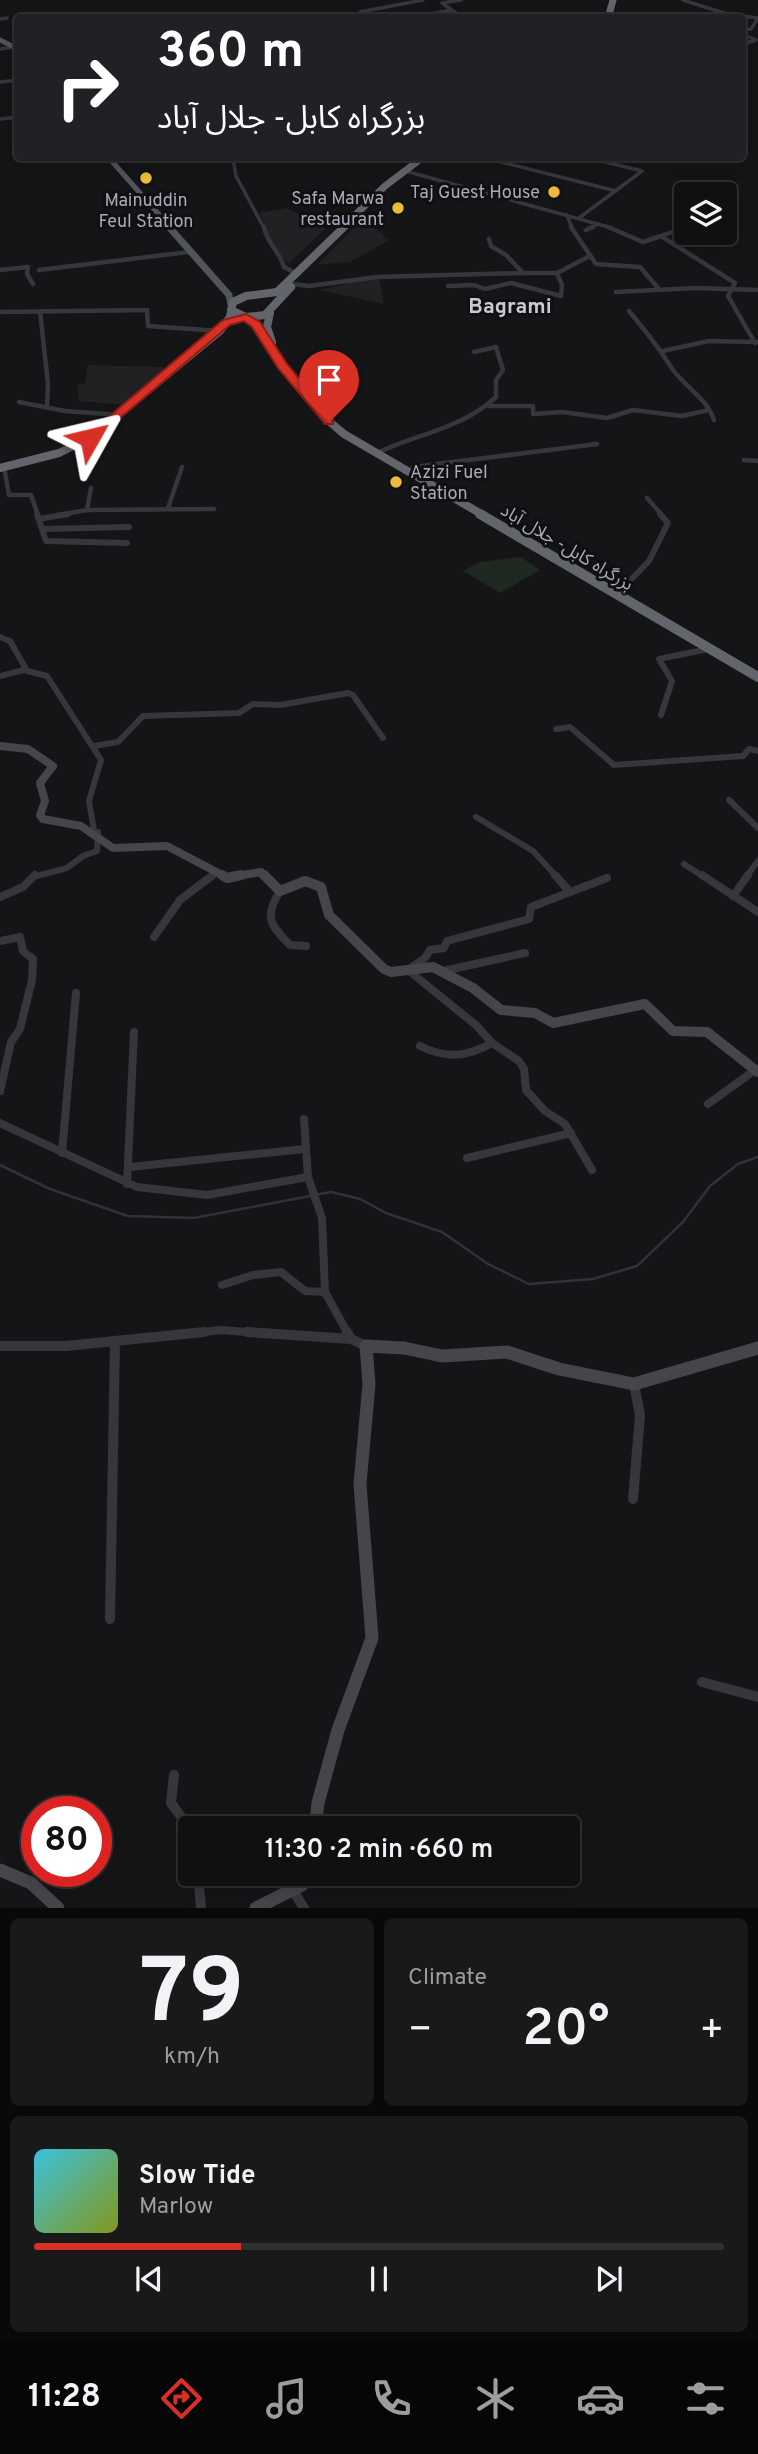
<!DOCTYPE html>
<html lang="en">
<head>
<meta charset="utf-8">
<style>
	:root { --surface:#101011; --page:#19191a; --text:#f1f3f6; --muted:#9c9d9f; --line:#303031; --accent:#d93025 }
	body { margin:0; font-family:Overpass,"Noto Sans Arabic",sans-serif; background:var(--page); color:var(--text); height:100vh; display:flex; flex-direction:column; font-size:26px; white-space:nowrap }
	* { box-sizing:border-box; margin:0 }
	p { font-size:23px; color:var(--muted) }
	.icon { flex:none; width:38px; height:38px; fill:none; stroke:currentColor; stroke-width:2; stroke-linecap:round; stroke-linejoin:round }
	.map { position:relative; height:1908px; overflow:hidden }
	.sheet { display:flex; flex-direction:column; gap:10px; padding:10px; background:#090909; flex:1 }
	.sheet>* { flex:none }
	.hud { position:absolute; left:14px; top:14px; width:732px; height:147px; border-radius:7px; box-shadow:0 4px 18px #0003,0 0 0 2px var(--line); background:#202124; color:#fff; overflow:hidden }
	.controls { position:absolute; left:674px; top:182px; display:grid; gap:14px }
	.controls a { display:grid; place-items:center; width:63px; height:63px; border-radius:7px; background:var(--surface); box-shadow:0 4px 18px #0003,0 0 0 2px var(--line); font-size:35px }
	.speed { position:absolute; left:21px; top:1796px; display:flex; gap:14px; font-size:35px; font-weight:700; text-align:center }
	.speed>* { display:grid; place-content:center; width:91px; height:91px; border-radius:50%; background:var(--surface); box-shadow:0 4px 18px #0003,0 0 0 2px var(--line); line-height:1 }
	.speed .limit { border:10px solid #d22; background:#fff; color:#111 }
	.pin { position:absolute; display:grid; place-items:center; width:60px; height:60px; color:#fff; margin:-72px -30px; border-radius:50% 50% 50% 0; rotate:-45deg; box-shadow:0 0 7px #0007 }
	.pin .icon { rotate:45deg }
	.me { position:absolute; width:77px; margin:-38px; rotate:53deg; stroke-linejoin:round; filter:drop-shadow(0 0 5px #0008) }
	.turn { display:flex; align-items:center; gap:24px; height:147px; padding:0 28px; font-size:32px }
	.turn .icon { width:91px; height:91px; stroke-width:2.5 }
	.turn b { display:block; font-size:49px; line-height:60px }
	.big { font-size:52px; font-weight:600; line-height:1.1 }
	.sheet .widget { flex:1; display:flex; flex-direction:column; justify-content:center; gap:10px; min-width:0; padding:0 24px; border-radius:10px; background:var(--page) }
	.sheet .dial { align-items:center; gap:0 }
	.dial b { font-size:91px; line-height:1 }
	.song { display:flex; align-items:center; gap:21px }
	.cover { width:84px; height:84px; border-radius:10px; background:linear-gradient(135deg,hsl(190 70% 55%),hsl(70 70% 35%)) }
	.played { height:7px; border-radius:4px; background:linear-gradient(90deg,var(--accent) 30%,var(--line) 30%) }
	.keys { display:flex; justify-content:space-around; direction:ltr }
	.heat { display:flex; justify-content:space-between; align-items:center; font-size:38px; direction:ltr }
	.sheet .tiles { flex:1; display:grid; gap:10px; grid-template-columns:1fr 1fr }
	.widget:last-child { grid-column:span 2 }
	.trip { position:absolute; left:178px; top:1816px; width:402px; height:70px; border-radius:7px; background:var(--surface); box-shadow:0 4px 18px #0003,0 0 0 2px var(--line); font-weight:600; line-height:70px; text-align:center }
	.tab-bar { display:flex; height:112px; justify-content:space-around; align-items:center; background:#060607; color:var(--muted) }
	.tab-bar .icon { width:49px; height:49px }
	.tab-bar .on { color:var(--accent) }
	.tab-bar b { font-size:32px; color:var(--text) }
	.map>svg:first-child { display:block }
	.built { fill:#212124 }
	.green { fill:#1f2721 }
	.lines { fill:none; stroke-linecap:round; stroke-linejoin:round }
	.stream { stroke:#2c333a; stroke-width:2.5 }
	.street-far4 { stroke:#36373c; stroke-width:3.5 }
	.street-far3 { stroke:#36373c; stroke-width:4.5 }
	.street-far2 { stroke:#36373c; stroke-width:6 }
	.street-far1 { stroke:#36373c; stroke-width:8 }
	.street { stroke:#36373c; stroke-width:10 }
	.secondary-far2 { stroke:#44464c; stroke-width:8 }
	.secondary-far1 { stroke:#44464c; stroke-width:10 }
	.secondary { stroke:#44464c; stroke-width:13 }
	.primary-far1 { stroke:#52545b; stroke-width:5 }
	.primary { stroke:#52545b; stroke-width:7 }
	.highway-far2 { stroke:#63656d; stroke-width:7 }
	.highway-far1 { stroke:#63656d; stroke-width:8 }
	.highway { stroke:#63656d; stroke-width:10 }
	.route { fill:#d93025; stroke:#8d1f18; stroke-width:2 }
	.poi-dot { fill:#ebbb39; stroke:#101012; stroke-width:2.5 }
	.labels { text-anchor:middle; stroke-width:6; stroke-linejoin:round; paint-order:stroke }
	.far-poi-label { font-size:18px; fill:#a8abb7; stroke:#101012; text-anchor:end }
	.far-street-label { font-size:18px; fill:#a8abb7; stroke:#101012 }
	.far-quarter-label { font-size:21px; font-weight:bold; fill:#c8cad3; stroke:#101012 }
</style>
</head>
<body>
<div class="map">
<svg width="758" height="1908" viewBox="0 0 758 1908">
	<rect width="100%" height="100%" fill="#151517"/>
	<!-- built -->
	<g class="built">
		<path d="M287,208L325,229L288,264L264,234V222L259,213Z"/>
		<path d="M360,221H366L389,240L350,262L317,265Z"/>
		<path d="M379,278L384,304L319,290L362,280Z"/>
		<path d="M88,365L164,367L158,380L125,405L79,401L77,385L85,383Z"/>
	</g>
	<!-- green -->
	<path class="green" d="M521,557L540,570L500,593L463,571L480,562Z"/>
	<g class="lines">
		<!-- stream -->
		<path class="stream" d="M0,1165L50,1189L128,1216L194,1218L331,1192L360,1199L386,1213L442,1232L488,1264L529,1284L593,1279L637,1266L683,1222L710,1186L738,1164L758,1157"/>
		<!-- street-far4 -->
		<g class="street-far4">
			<path d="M461,0L442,3L463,18"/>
			<path d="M683,0L727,14L758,18"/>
			<path d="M360,12L423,0"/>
			<path d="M415,17L451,10"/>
			<path d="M0,19L7,18"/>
			<path d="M742,30L751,29L758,18"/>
			<path d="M742,34L756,40L743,44"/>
			<path d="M0,49L13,47"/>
			<path d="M0,82L18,80"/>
			<path d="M0,119L18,117"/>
			<path d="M233,158L236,176L264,228"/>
			<path d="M485,158L616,191"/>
			<path d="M589,158L642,171"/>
			<path d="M409,172L612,228"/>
			<path d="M567,215L572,228"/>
			<path d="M579,218L642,171"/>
			<path d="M589,228L599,224"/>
			<path d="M682,228L686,227"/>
		</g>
		<!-- street-far3 -->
		<g class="street-far3">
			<path d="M264,227C266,242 280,252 284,267L297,274"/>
			<path d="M571,227L596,264L640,267L658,288"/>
			<path d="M608,227L643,242L661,236L735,283L728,296L755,343"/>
			<path d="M586,230L593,227"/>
			<path d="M661,236L686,227"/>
			<path d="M489,239L491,246L506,255L523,273H557L590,256"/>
			<path d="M0,270L28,267L27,274L33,284"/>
			<path d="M39,270L189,252"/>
			<path d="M293,284L309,286L377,277L523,273"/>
			<path d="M448,286L474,285L485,289L511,283L561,296L562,285L557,273"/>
			<path d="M616,292L695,288L758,290"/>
			<path d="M40,311L48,384L47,406"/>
			<path d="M629,311C644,329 657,345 669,364C681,385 707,397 714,420"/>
			<path d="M0,312L147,310L148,326L220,331"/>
			<path d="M663,351L709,341L758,342"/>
			<path d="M19,402L65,411L120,415"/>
			<path d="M489,406H533V414L562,412L607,418L633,410L682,416L709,410"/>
			<path d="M377,453C417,434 463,428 496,397V380L503,370L496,347L474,352"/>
			<path d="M744,460L758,461"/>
			<path d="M4,467L9,495H31L38,515"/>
			<path d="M413,467L597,444"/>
			<path d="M647,498L662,515"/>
			<path d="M168,508L182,467"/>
			<path d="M87,510L91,488"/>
			<path d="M58,515L87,510L214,509"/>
		</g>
		<!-- street-far2 -->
		<g class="street-far2">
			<path d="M37,514L46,541L127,543"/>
			<path d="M39,519L68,514"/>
			<path d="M42,529L129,527"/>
			<path d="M621,590L649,561L668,523L660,514"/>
			<path d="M0,637L10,641L27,671L47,676L101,760L89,801L94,830"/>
			<path d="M0,676L24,670"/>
			<path d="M661,715L672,681L659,659L708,649"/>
			<path d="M556,729L570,727L614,765L743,756L749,749L758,751"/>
			<path d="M94,746L118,742L143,716L239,713L253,704L280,705L348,693L353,695L383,738"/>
			<path d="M729,800L758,828"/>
			<path d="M476,817L533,851L557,877"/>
			<path d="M684,864L704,877"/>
			<path d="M33,877L67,868L83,856L97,851L98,832"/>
			<path d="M210,877L217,873"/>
			<path d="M746,877L758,861"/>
		</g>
		<!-- street-far1 -->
		<g class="street-far1">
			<path d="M555,875L569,891"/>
			<path d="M702,875L758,912"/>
			<path d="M280,891C264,917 270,925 290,945L306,946"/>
			<path d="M733,896L748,875"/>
			<path d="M0,897L23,887L35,875"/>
			<path d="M154,937L180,900L213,875"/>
			<path d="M0,941L20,937L23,951L33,959L32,980L20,1029L11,1042L0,1091"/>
			<path d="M443,971L525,953"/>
			<path d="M420,1046C446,1059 467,1057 492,1043"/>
			<path d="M708,1104L755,1070"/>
			<path d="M304,1119L308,1177L322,1218L325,1292L348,1334"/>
			<path d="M0,1123L137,1187L207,1195L308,1177"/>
			<path d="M62,1153L76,993"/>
			<path d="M467,1158L571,1133"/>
			<path d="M130,1167L305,1149"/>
			<path d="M592,1170L565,1124L545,1111L526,1090L524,1069L519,1061L492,1043L477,1026L408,970L425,958L430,950L444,948L447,941L529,919L531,907L607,878"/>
			<path d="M127,1184L134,1032"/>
			<path d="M222,1285L253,1275L281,1272L305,1291L325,1292"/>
			<path d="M187,1334L221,1330L272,1334"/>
		</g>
		<!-- street -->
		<g class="street">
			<path d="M247,1332L351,1339L366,1346"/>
			<path d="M347,1332L351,1339"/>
			<path d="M0,1346H66L204,1332"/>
			<path d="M633,1499L640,1415L634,1384"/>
			<path d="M110,1619L115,1341"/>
			<path d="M702,1682L758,1697"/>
			<path d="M174,1775L171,1803L191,1830"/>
			<path d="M198,1874L201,1908"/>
			<path d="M293,1890L304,1908"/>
		</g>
		<!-- secondary-far2 -->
		<g class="secondary-far2">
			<path d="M0,746L28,749L53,766L40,783L45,801L40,815L43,819L81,826L113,848L167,846L226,877"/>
			<path d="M231,877L261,872L266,877"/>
		</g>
		<!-- secondary-far1 -->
		<g class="secondary-far1">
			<path d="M222,875L227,878L241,875"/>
			<path d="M264,875L280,891L305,881L321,887L329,915L384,969L391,972L433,967L473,988L501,1010L535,1013L553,1023L645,1004L673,1031L707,1032L758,1072"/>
		</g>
		<!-- secondary -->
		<g class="secondary">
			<path d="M315,1829L318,1803L338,1730L372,1638L360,1484L369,1384L366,1346L404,1348L442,1356L507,1352L559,1369L634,1384L758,1348"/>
			<path d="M0,1870L31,1883L58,1908"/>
			<path d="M256,1908L302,1885L309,1874"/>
		</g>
		<!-- primary-far1 -->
		<g class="primary-far1">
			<path d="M0,40L18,49"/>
			<path d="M109,158L171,228"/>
		</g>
		<!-- primary -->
		<path class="primary" d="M169,227L229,295L231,305"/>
		<!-- highway-far2 -->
		<g class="highway-far2">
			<path d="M608,18L613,0"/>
			<path d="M342,228L385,186L422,158"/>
		</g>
		<!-- highway-far1 -->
		<g class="highway-far1">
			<path d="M231,310L246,317L265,315L291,287"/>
			<path d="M270,313L267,327L272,342"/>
			<path d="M250,318C277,359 305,403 344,434L483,515"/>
			<path d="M0,468L59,453L90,438L220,331L230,317L233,302L246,296L277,292L344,227"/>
		</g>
		<!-- highway -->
		<path class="highway" d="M480,514L758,677"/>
	</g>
	<!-- route -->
	<path class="route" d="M246,314L260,322L287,364L333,419V424H325L278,368L252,327L244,321L230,325L94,440H86V436L223,320Z"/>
	<!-- markers -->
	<g class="poi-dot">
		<circle cx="146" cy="178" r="7"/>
		<circle cx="554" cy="192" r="7"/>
		<circle cx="398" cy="208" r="7"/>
		<circle cx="396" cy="482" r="7"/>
	</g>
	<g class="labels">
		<!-- far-poi labels -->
		<g class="far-poi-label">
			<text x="540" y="198">Taj Guest House</text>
			<text x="384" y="204">Safa Marwa<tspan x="384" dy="21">restaurant</tspan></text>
			<text x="146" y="206" text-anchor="middle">Mainuddin<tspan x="146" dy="21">Feul Station</tspan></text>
			<text x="410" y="478" text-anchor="start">Azizi Fuel<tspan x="410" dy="21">Station</tspan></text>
		</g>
		<!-- far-street labels -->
		<g class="far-street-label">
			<text transform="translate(567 547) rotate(31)" y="6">بزرگراه کابل- جلال آباد</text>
		</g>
		<!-- far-quarter labels -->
		<g class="far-quarter-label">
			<text x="510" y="313">Bagrami</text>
		</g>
	</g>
</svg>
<div class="controls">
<a><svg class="icon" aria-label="layers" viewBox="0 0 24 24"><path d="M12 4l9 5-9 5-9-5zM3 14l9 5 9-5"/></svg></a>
</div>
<div class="speed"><div class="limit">80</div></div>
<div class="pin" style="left:329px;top:422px;background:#d93025"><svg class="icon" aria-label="arrive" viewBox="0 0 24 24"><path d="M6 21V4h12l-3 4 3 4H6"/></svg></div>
<svg class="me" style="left:90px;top:438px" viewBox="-20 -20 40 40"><path d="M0-17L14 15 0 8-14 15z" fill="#d93025" stroke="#fff" stroke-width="4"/></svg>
<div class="trip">11:30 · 2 min · 660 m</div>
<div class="hud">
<div class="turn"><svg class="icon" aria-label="right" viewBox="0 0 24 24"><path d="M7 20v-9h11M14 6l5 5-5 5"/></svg><div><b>360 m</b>بزرگراه کابل- جلال آباد</div></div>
</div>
</div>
<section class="sheet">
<div class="tiles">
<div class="widget dial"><b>79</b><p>km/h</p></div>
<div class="widget"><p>Climate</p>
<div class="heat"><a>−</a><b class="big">20°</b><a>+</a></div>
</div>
<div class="widget">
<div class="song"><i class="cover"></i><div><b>Slow Tide</b><p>Marlow</p></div></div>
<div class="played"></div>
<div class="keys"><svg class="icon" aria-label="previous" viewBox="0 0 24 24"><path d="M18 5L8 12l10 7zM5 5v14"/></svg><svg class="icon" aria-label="pause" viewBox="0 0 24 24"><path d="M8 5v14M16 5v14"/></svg><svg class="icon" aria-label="next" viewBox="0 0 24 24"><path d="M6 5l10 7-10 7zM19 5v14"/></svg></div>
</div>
</div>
</section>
<nav class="tab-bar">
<b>11:28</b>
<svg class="icon on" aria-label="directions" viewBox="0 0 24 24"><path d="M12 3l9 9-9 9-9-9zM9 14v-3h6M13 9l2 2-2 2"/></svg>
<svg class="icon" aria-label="music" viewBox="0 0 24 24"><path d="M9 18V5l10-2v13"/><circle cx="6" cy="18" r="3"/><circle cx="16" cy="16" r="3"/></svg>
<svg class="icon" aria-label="phone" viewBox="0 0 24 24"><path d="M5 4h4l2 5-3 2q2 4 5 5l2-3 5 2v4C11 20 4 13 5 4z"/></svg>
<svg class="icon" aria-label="climate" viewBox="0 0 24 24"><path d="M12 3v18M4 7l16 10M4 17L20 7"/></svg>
<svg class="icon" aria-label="car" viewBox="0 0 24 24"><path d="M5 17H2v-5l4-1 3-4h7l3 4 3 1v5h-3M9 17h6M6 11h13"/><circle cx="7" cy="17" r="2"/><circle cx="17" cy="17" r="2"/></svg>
<svg class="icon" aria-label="filters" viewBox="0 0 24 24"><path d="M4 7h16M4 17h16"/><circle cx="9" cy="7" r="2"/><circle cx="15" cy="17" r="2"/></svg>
</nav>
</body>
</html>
